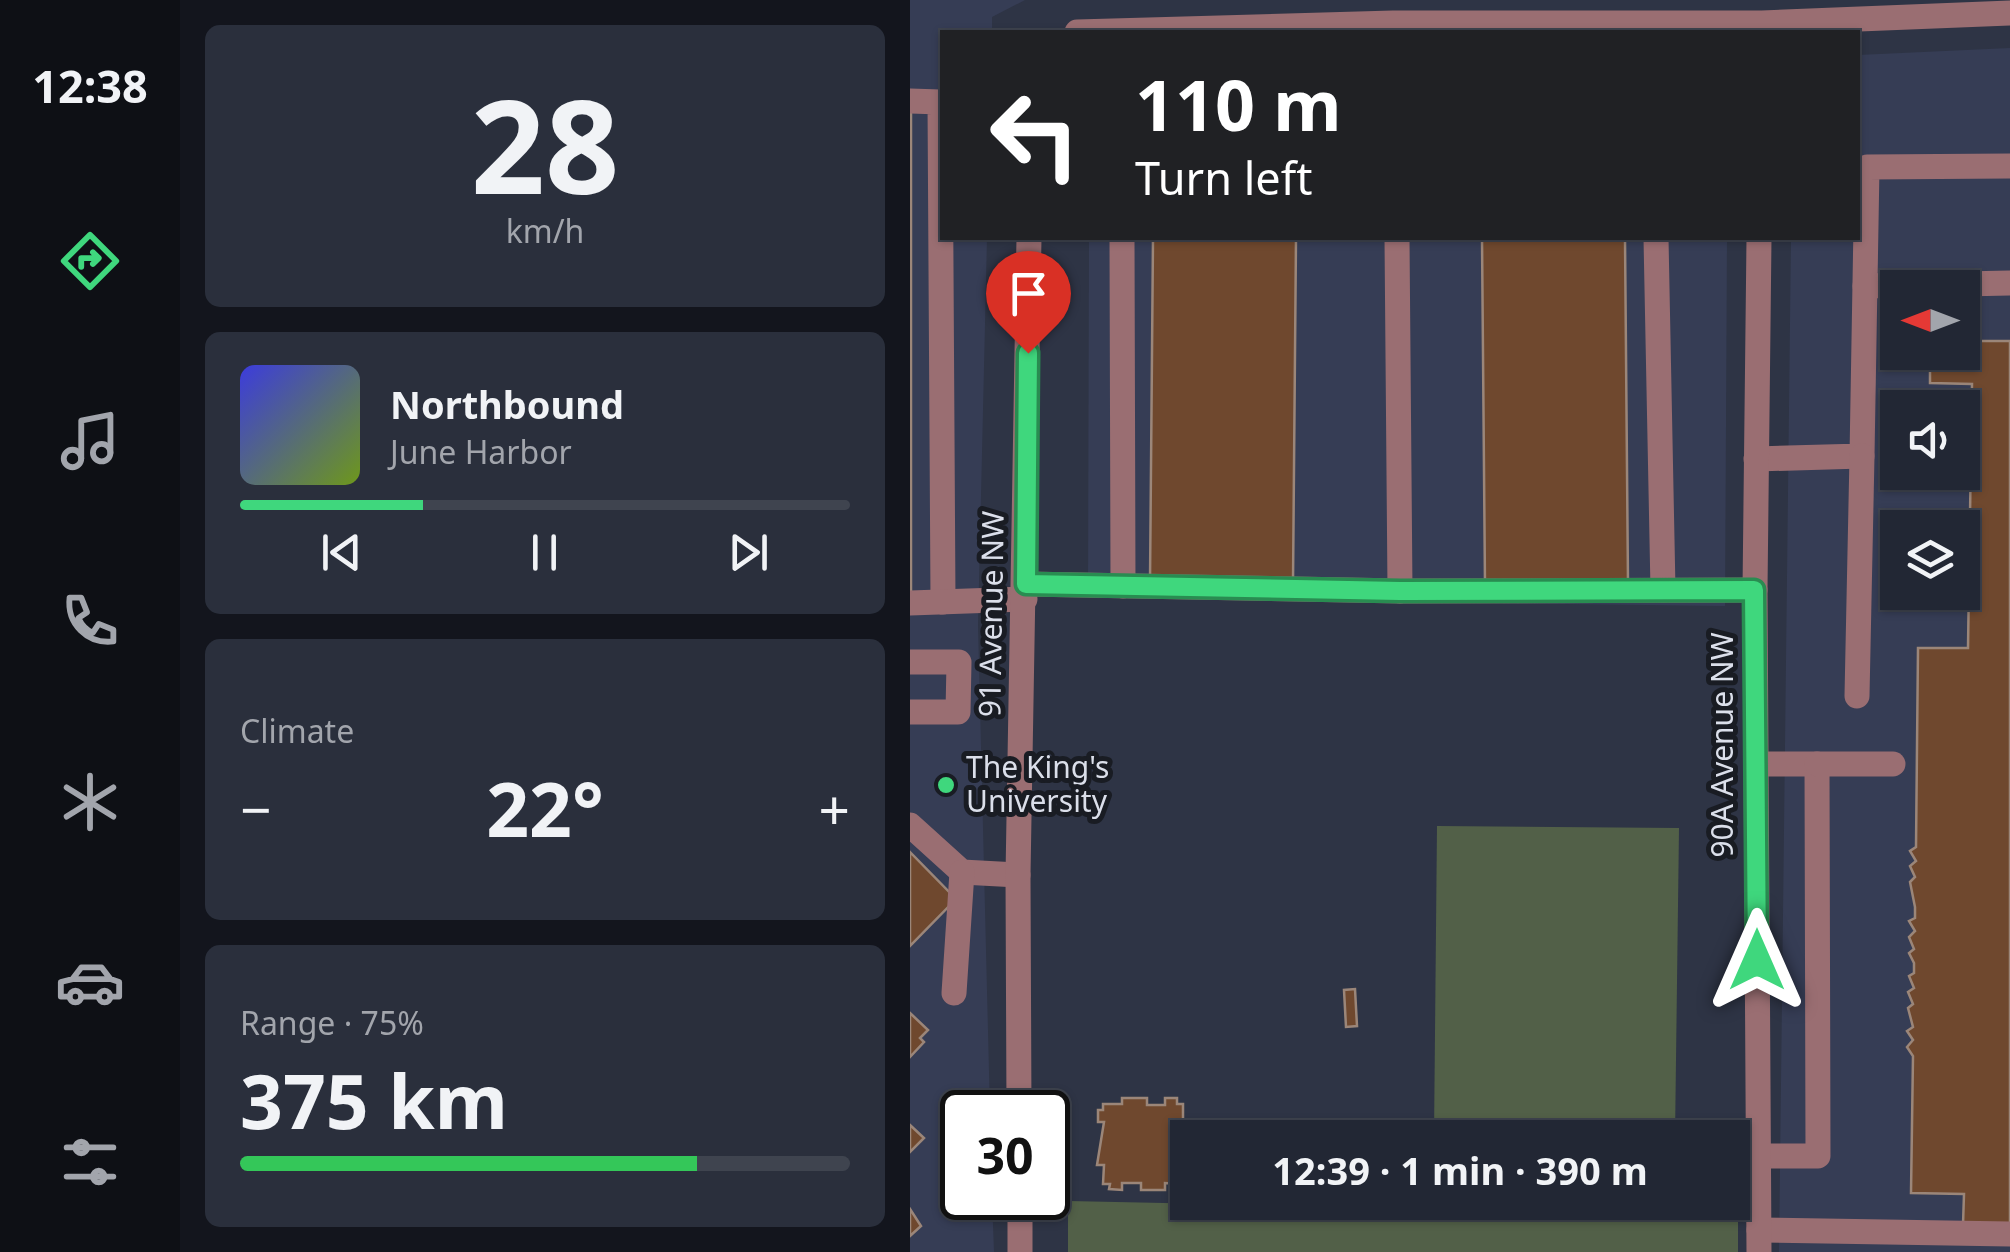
<!DOCTYPE html>
<html lang="en">
<head>
<meta charset="utf-8">
<style>
	:root { --surface:#222734; --page:#2a2f3c; --text:#f1f3f6; --muted:#a2a5ac; --line:#3f444f; --accent:#3fd77d }
	body { margin:0; font-family:"Noto Sans",sans-serif; background:var(--page); color:var(--text); height:100vh; display:flex; flex-direction:column; font-size:38px; white-space:nowrap }
	* { box-sizing:border-box; margin:0 }
	p { font-size:32px; color:var(--muted) }
	.icon { flex:none; width:55px; height:55px; fill:none; stroke:currentColor; stroke-width:2; stroke-linecap:round; stroke-linejoin:round }
	.map { position:relative; flex:1; overflow:hidden }
	.side { display:flex; flex-direction:column; gap:25px; padding:25px; background:#13151d; width:730px }
	.side>* { flex:none }
	.banner { position:absolute; left:30px; top:30px; width:920px; height:210px; border-radius:0px; box-shadow:0 2px 8px #0004,0 0 0 2px var(--line); background:#202124; color:#fff; overflow:hidden }
	.needle { width:65px; rotate:270deg }
	.fabs { position:absolute; left:970px; top:270px; display:grid; gap:20px }
	.fabs a { display:grid; place-items:center; width:100px; height:100px; border-radius:0px; background:var(--surface); box-shadow:0 2px 8px #0004,0 0 0 2px var(--line); font-size:50px }
	.speed { position:absolute; left:30px; top:1090px; display:flex; gap:20px; font-size:50px; font-weight:700; text-align:center }
	.speed>* { display:grid; place-content:center; width:130px; height:130px; border-radius:50%; background:var(--surface); box-shadow:0 2px 8px #0004,0 0 0 2px var(--line); line-height:1 }
	.speed .limit { border:5px solid #111; border-radius:15px; background:#fff; color:#111 }
	.pin { position:absolute; display:grid; place-items:center; width:85px; height:85px; color:#fff; margin:-102px -42px; border-radius:50% 50% 50% 0; rotate:-45deg; box-shadow:0 0 10px #0007 }
	.pin .icon { rotate:45deg }
	.me { position:absolute; width:110px; margin:-55px; rotate:0deg; stroke-linejoin:round; filter:drop-shadow(0 0 8px #0008) }
	.turn { display:flex; align-items:center; gap:35px; height:210px; padding:0 30px; font-size:45px }
	.turn .icon { width:130px; height:130px; stroke-width:2.5 }
	.turn b { display:block; font-size:70px; line-height:85px }
	.big { font-size:75px; font-weight:700; line-height:1.1 }
	.side .tile { flex:1; display:flex; flex-direction:column; justify-content:center; gap:15px; min-width:0; padding:0 35px; border-radius:15px; background:var(--page) }
	.side .dial { align-items:center; gap:0 }
	.dial b { font-size:130px; line-height:1 }
	.song { display:flex; align-items:center; gap:30px }
	.cover { width:120px; height:120px; border-radius:15px; background:linear-gradient(135deg,hsl(240 70% 55%),hsl(80 70% 35%)) }
	.played { height:10px; border-radius:5px; background:linear-gradient(90deg,var(--accent) 30%,var(--line) 30%) }
	.keys { display:flex; justify-content:space-around; direction:ltr }
	.heat { display:flex; justify-content:space-between; align-items:center; font-size:55px; direction:ltr }
	.charge { height:15px; border-radius:8px; background:linear-gradient(90deg,#34c759 75%,var(--line) 0) }
	.trip { position:absolute; left:260px; top:1120px; width:580px; height:100px; border-radius:0px; background:var(--surface); box-shadow:0 2px 8px #0004,0 0 0 2px var(--line); font-weight:700; line-height:100px; text-align:center }
	main { display:flex; flex:1; min-height:0 }
	.menu { display:flex; flex-direction:column; width:180px; justify-content:space-around; align-items:center; background:#0e1015; color:var(--muted) }
	.menu .icon { width:70px; height:70px }
	.menu .on { color:var(--accent) }
	.menu b { font-size:45px; color:var(--text) }
	.map>svg:first-child { display:block }
	.built { fill:#363d55; fill-rule:evenodd }
	.green { fill:#526048 }
	.building { fill:#6f482e; stroke:#9b8679; stroke-width:2.5 }
	.lines { fill:none; stroke-linecap:round; stroke-linejoin:round }
	.minor { stroke:#9a6e72; stroke-width:25 }
	.route-casing { stroke:#298c51; stroke-width:25 }
	.route { stroke:#3fd77d; stroke-width:18 }
	.poi-dot { fill:#3fd77d; stroke:#191c23; stroke-width:4 }
	.labels { text-anchor:middle; stroke-width:10; stroke-linejoin:round; paint-order:stroke }
	.street-label { font-size:30px; fill:#dbdfea; stroke:#191c23 }
	.poi-label { font-size:30px; fill:#dbdfea; stroke:#191c23; text-anchor:start }
</style>
</head>
<body>
<main>
<nav class="menu">
<b>12:38</b>
<svg class="icon on" aria-label="directions" viewBox="0 0 24 24"><path d="M12 3l9 9-9 9-9-9zM9 14v-3h6M13 9l2 2-2 2"/></svg>
<svg class="icon" aria-label="music" viewBox="0 0 24 24"><path d="M9 18V5l10-2v13"/><circle cx="6" cy="18" r="3"/><circle cx="16" cy="16" r="3"/></svg>
<svg class="icon" aria-label="phone" viewBox="0 0 24 24"><path d="M5 4h4l2 5-3 2q2 4 5 5l2-3 5 2v4C11 20 4 13 5 4z"/></svg>
<svg class="icon" aria-label="climate" viewBox="0 0 24 24"><path d="M12 3v18M4 7l16 10M4 17L20 7"/></svg>
<svg class="icon" aria-label="car" viewBox="0 0 24 24"><path d="M5 17H2v-5l4-1 3-4h7l3 4 3 1v5h-3M9 17h6M6 11h13"/><circle cx="7" cy="17" r="2"/><circle cx="17" cy="17" r="2"/></svg>
<svg class="icon" aria-label="filters" viewBox="0 0 24 24"><path d="M4 7h16M4 17h16"/><circle cx="9" cy="7" r="2"/><circle cx="15" cy="17" r="2"/></svg>
</nav>
<section class="side">
<div class="tile dial"><b>28</b><p>km/h</p></div>
<div class="tile">
<div class="song"><i class="cover"></i><div><b>Northbound</b><p>June Harbor</p></div></div>
<div class="played"></div>
<div class="keys"><svg class="icon" aria-label="previous" viewBox="0 0 24 24"><path d="M18 5L8 12l10 7zM5 5v14"/></svg><svg class="icon" aria-label="pause" viewBox="0 0 24 24"><path d="M8 5v14M16 5v14"/></svg><svg class="icon" aria-label="next" viewBox="0 0 24 24"><path d="M6 5l10 7-10 7zM19 5v14"/></svg></div>
</div>
<div class="tile"><p>Climate</p>
<div class="heat"><a>−</a><b class="big">22°</b><a>+</a></div>
</div>
<div class="tile"><p>Range · 75%</p><b class="big">375 km</b><div class="charge"></div></div>
</section>
<div class="map">
<svg width="1100" height="1252" viewBox="0 0 1100 1252">
	<rect width="100%" height="100%" fill="#2e3445"/>
	<!-- built -->
	<g class="built">
		<path d="M0,0H115L82,17V32H32V238H77L68,625L80,1112H52V1198H82L84,1252H0Z"/>
		<path d="M1100,48V1252H869L881,238H948V55ZM988,288H1052V352H988ZM988,408H1052V472H988ZM988,528H1052V592H988Z"/>
		<path d="M179,238H817L815,606L178,598Z"/>
	</g>
	<!-- green -->
	<g class="green">
		<path d="M527,826L769,828L765,1137H524Z"/>
		<path d="M158,1201L828,1215V1252H158Z"/>
		<path d="M524,1202H764V1207Z"/>
	</g>
	<!-- building -->
	<g class="building">
		<rect x="0" y="113" width="1" height="483"/>
		<path d="M243,238H386L383,583L240,582Z"/>
		<path d="M572,238H715L718,584L575,585Z"/>
		<path d="M1052,341H1100V1226L1053,1225L1054,1194L1001,1193L1003,1056L997,1047L1003,1040L997,1031L1003,1027L998,1008L1003,1004L998,992L1004,988L999,976L1004,973V963L999,953L1004,949L999,937L1005,931L999,921L1005,918V907L1000,882L1005,877L1000,866L1006,861L1000,851L1006,847L1008,648H1058L1062,384L1020,383V352H1052Z"/>
		<path d="M0,852L46,899L0,946Z"/>
		<path d="M445,989L447,1026L436,1027L434,990Z"/>
		<path d="M0,1013L18,1030L10,1038L14,1042L0,1057Z"/>
		<path d="M212,1098H237V1105H255V1098H267V1104H273V1122H279L278,1147L273,1146L278,1177H272V1184L255,1183V1190H231V1183H212V1190L199,1189L200,1184H193L194,1165H187L194,1122H188V1110H193V1104H212Z"/>
		<path d="M0,1125L14,1138L0,1152Z"/>
		<path d="M0,1209L11,1226L0,1236Z"/>
	</g>
	<g class="lines">
		<!-- minor -->
		<g class="minor">
			<path d="M167,32L483,23H852L1100,13"/>
			<path d="M0,101L30,102L33,602"/>
			<path d="M212,238L213,586"/>
			<path d="M487,238L490,591"/>
			<path d="M746,238L753,590"/>
			<path d="M955,286L1100,283"/>
			<path d="M846,459L952,456L957,167L1100,166"/>
			<path d="M116,584L490,591L845,590"/>
			<path d="M0,603L115,599"/>
			<path d="M0,662H49L48,712H0"/>
			<path d="M947,696L952,456"/>
			<path d="M846,764H907L908,1156H848"/>
			<path d="M907,764H983"/>
			<path d="M0,825L52,872L108,875"/>
			<path d="M44,993L52,872"/>
			<path d="M109,1112L108,875L119,238"/>
			<path d="M110,1198V1252"/>
			<path d="M849,1230L1100,1234"/>
			<path d="M849,1252L845,590L849,238"/>
		</g>
	</g>
	<g class="lines">
		<defs>
			<path id="route" d="M118,353L116,584L490,591L844,590L847,960"/>
		</defs>
		<!-- route casing -->
		<use href="#route" class="route-casing"/>
		<!-- route -->
		<use href="#route" class="route"/>
	</g>
	<!-- markers -->
	<circle class="poi-dot" cx="36" cy="785" r="10"/>
	<g class="labels">
		<!-- street labels -->
		<g class="street-label">
			<text transform="translate(82 614) rotate(-89)" y="10">91 Avenue NW</text>
			<text transform="translate(813 745) rotate(-90)" y="10">90A Avenue NW</text>
		</g>
		<!-- poi labels -->
		<g class="poi-label">
			<text x="56" y="778">The King's<tspan x="56" dy="34">University</tspan></text>
		</g>
	</g>
</svg>
<div class="fabs">
<a><svg class="needle" viewBox="-14 -14 28 28"><path d="M0-13l5 13h-10z" fill="#e53935"/><path d="M0 13l5-13h-10z" fill="#a2a5ac"/></svg></a>
<a><svg class="icon" aria-label="sound" viewBox="0 0 24 24"><path d="M4 9h4l5-4v14l-5-4H4zM17 9q2 3 0 6"/></svg></a>
<a><svg class="icon" aria-label="layers" viewBox="0 0 24 24"><path d="M12 4l9 5-9 5-9-5zM3 14l9 5 9-5"/></svg></a>
</div>
<div class="speed"><div class="limit">30</div></div>
<div class="pin" style="left:118px;top:353px;background:#d93025"><svg class="icon" aria-label="arrive" viewBox="0 0 24 24"><path d="M6 21V4h12l-3 4 3 4H6"/></svg></div>
<svg class="me" style="left:847px;top:960px" viewBox="-20 -20 40 40"><path d="M0-17L14 15 0 8-14 15z" fill="#3fd77d" stroke="#fff" stroke-width="4"/></svg>
<div class="trip">12:39 · 1 min · 390 m</div>
<div class="banner">
<div class="turn"><svg class="icon" aria-label="left" viewBox="0 0 24 24"><path d="M17 20v-9H6M10 6l-5 5 5 5"/></svg><div><b>110 m</b>Turn left</div></div>
</div>
</div>
</main>
</body>
</html>
